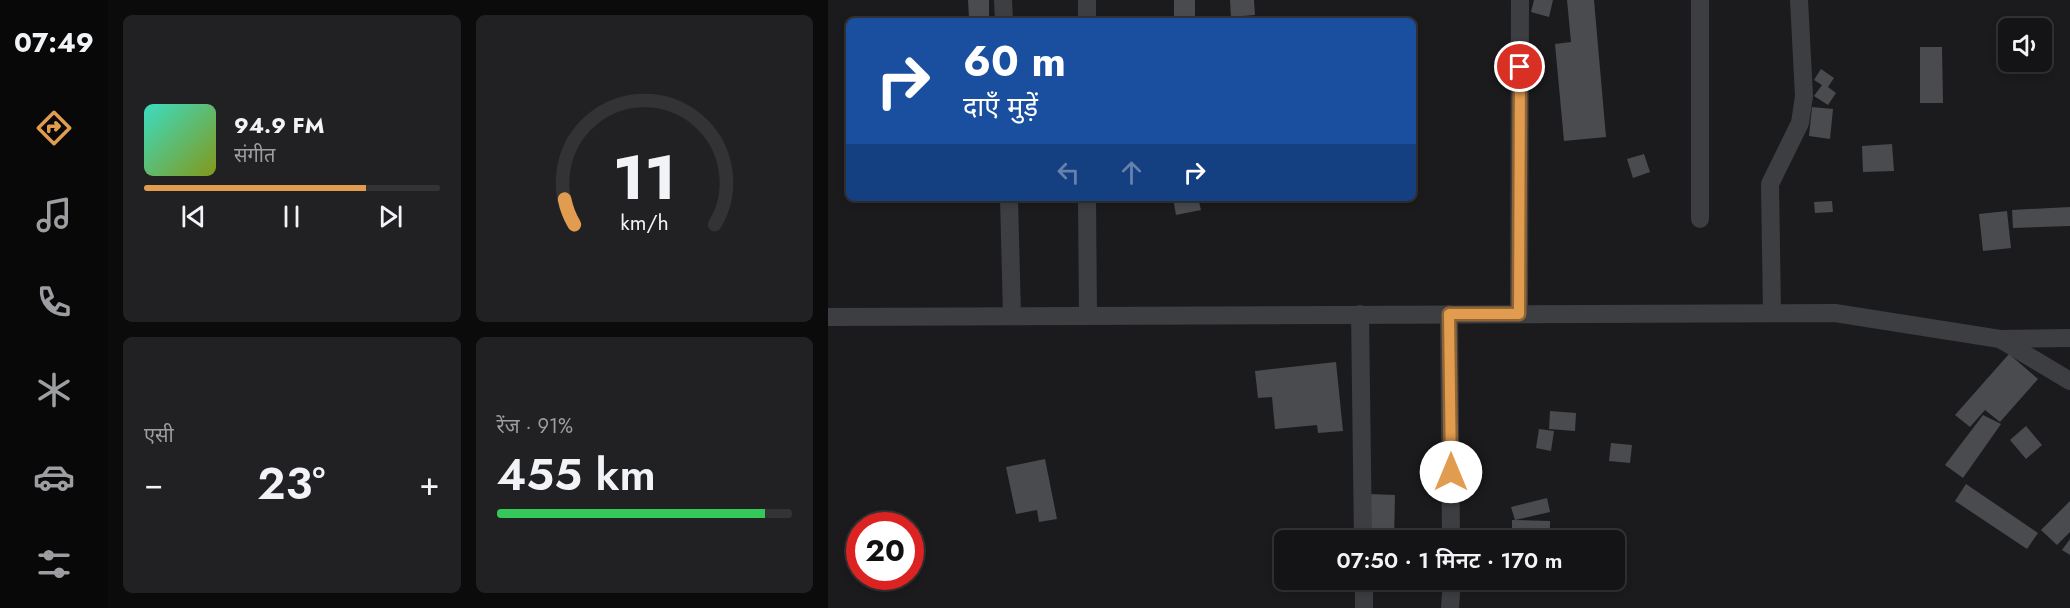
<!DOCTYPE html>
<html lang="hi">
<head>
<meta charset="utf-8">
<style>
	:root { --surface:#141416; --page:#212123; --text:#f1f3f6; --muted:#9d9ea1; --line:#333335; --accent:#e19c4f }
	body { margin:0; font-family:Jost,"Noto Sans Devanagari",sans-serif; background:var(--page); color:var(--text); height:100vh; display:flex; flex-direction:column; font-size:22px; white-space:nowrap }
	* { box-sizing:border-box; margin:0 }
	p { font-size:20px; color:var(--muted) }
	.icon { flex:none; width:33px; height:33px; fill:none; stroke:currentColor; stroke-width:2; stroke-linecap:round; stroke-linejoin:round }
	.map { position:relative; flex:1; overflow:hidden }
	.drawer { display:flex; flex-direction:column; gap:15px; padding:15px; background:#0b0b0c; width:720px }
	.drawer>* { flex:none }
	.guide { position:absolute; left:18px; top:18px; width:570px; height:183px; border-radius:9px; box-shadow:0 3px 9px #0003,0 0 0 2px var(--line); background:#1a4fa0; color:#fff; overflow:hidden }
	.controls { position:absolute; left:1170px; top:18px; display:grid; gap:12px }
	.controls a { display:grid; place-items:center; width:54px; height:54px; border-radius:9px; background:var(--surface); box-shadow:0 3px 9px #0003,0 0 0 2px var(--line); font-size:30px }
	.speed { position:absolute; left:18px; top:512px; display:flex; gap:12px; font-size:30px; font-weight:700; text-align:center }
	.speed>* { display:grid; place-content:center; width:78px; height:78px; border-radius:50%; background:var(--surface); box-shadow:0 3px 9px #0003,0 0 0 2px var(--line); line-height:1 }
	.speed .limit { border:9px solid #d22; background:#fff; color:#111 }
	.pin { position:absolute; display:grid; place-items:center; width:51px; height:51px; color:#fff; margin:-26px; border:3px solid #fff; border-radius:50%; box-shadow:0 2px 6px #0007 }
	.me { position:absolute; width:66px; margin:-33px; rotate:0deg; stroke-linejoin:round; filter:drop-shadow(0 0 4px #0008) }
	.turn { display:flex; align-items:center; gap:21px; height:126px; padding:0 18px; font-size:27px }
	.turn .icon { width:78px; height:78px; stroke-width:2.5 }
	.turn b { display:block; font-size:42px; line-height:51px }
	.lanes { display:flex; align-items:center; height:57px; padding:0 18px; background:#0003; justify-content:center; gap:30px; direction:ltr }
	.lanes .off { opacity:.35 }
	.big { font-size:45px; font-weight:600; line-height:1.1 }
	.drawer .tile { flex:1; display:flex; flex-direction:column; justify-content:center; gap:9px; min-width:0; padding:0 21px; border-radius:9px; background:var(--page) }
	.drawer .dial { align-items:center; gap:0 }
	.dial svg { height:156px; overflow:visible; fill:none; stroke:var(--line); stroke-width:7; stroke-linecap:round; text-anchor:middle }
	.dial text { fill:var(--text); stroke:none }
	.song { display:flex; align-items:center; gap:18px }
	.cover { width:72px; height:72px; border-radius:9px; background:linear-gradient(135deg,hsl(170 70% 55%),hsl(70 70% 35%)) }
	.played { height:6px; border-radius:3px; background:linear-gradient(90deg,var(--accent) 75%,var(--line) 75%) }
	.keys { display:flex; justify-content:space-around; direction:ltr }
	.heat { display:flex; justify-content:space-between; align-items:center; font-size:33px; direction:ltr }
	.charge { height:9px; border-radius:4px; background:linear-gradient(90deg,#34c759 91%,var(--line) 0) }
	.drawer .tiles { flex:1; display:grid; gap:15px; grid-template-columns:repeat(2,1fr) }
	.trip { position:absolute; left:446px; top:530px; width:351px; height:60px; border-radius:9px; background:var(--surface); box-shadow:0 3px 9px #0003,0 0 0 2px var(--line); font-weight:600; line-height:60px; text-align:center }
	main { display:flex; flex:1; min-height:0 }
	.menu { display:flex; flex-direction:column; width:108px; justify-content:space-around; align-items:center; background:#080809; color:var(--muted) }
	.menu .icon { width:42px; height:42px }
	.menu .selected { color:var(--accent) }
	.menu b { font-size:27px; color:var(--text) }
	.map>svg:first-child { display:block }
	.building { fill:#4a4b4f }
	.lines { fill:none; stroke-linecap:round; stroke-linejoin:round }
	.minor { stroke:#3c3e42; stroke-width:18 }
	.route-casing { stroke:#926533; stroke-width:15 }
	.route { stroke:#e19c4f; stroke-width:10 }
</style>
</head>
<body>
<main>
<nav class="menu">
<b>07:49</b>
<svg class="icon selected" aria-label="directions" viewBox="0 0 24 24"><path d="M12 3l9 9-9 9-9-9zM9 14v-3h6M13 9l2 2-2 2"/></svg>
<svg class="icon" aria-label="music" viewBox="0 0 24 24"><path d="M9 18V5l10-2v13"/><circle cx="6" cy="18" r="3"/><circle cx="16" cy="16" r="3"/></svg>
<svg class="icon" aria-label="phone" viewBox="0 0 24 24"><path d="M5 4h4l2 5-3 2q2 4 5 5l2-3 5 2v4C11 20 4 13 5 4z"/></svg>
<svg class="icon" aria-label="climate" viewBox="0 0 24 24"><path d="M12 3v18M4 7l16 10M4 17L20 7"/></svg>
<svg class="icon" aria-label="car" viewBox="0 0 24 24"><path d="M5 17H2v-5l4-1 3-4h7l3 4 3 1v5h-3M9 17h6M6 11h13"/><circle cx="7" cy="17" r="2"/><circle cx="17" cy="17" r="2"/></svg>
<svg class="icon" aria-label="filters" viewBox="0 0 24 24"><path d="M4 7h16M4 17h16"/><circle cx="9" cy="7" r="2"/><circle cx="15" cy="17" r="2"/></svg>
</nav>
<section class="drawer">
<div class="tiles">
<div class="tile">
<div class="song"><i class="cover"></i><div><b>94.9 FM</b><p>संगीत</p></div></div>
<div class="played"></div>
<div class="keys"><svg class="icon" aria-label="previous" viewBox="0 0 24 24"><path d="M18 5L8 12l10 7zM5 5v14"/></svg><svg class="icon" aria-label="pause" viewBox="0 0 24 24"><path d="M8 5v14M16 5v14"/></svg><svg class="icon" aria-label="next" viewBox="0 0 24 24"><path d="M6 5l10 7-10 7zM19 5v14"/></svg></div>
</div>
<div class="tile dial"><svg viewBox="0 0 100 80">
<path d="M14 69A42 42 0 1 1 86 69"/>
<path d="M14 69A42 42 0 0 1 9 56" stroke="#e19c4f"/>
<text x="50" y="56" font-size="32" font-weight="700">11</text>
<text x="50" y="72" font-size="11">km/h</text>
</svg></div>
<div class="tile"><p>एसी</p>
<div class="heat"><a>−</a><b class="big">23°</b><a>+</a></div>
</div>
<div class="tile"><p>रेंज · 91%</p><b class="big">455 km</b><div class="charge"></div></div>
</div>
</section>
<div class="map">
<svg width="1242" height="608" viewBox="0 0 1242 608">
	<rect width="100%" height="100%" fill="#1b1b1d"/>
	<!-- building -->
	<g class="building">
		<path d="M140,0H161V17L141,18Z"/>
		<rect x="346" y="0" width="21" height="21"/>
		<path d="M402,0H426L427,15L403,17Z"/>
		<path d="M706,0H725L721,17L703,12Z"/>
		<path d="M739,0H766L778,137L736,141L727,44L743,42Z"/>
		<path d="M1092,47H1114L1115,103H1092Z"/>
		<path d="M993,69L1006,78L1000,87L1008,93L1000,105L986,96L994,85L986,80Z"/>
		<path d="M984,107L1005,109L1002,139L981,136Z"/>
		<path d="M1064,144L1066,171L1035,172L1034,146Z"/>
		<path d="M816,154L822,172L805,178L799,159Z"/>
		<path d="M345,198H370L373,210L348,215Z"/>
		<path d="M1004,201L1005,212L987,213L986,202Z"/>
		<path d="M1242,207V226L1185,228L1184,210Z"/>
		<path d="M1179,211L1183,248L1155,251L1151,214Z"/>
		<path d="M1181,354L1210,379L1172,422L1157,410L1142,427L1127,415Z"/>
		<path d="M508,362L515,431L490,433L489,425L447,429L444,397L430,398L427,371Z"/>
		<path d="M722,411L748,413L747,431L721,429Z"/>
		<path d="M1155,415L1173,424L1135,478L1117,465Z"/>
		<path d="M1198,426L1214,445L1198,459L1182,440Z"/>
		<path d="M711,429L726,431L723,451L708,448Z"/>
		<path d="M783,443L804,445L802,463L781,461Z"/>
		<path d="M217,459L229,519L211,522L209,510L188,514L178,467Z"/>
		<path d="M1138,484L1210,533L1199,549L1127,501Z"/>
		<path d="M542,494L567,495L566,540H541Z"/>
		<path d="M719,498L722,512L687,520L683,507Z"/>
		<path d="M1242,501V532L1229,545L1213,530Z"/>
		<path d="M684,520L722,521V532L684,531Z"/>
		<path d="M1242,539V555L1234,550Z"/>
		<rect x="34" y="576" width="19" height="6"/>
	</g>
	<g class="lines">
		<!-- minor -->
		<g class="minor">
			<path d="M175,0L176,21"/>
			<path d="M259,0V21"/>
			<path d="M872,0V219"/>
			<path d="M181,198L184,315"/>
			<path d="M259,198L260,315"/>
			<path d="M944,313L942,184L972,123L976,96L971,0"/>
			<path d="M532,314L535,540"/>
			<path d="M621,314L623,540"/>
			<path d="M691,314L692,0"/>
			<path d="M0,317L1007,313L1172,339L1242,338"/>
			<path d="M1172,339L1242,381"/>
			<path d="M536,579V608"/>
			<path d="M622,608L624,579"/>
		</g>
	</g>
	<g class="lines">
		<defs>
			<path id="route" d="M623,472L621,314H691L692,67"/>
		</defs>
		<!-- route casing -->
		<use href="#route" class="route-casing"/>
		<!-- route -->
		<use href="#route" class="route"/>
	</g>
</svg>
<div class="controls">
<a><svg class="icon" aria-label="sound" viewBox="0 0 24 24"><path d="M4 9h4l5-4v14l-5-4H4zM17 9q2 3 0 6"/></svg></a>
</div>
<div class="speed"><div class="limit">20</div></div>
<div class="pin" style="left:692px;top:67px;background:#d93025"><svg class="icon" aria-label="arrive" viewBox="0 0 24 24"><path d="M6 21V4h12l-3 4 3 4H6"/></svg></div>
<svg class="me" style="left:623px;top:472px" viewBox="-20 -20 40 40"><circle r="19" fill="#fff"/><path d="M0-13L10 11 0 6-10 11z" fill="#e19c4f"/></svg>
<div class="trip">07:50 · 1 मिनट · 170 m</div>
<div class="guide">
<div class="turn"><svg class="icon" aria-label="right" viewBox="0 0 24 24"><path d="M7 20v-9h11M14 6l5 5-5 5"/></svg><div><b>60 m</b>दाएँ मुड़ें</div></div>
<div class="lanes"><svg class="icon off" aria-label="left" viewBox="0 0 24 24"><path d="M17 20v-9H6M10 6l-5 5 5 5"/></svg><svg class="icon off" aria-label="ahead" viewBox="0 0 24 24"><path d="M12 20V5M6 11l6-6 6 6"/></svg><svg class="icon" aria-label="right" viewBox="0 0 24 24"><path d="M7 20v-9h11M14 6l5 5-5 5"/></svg></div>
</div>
</div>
</main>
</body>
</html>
